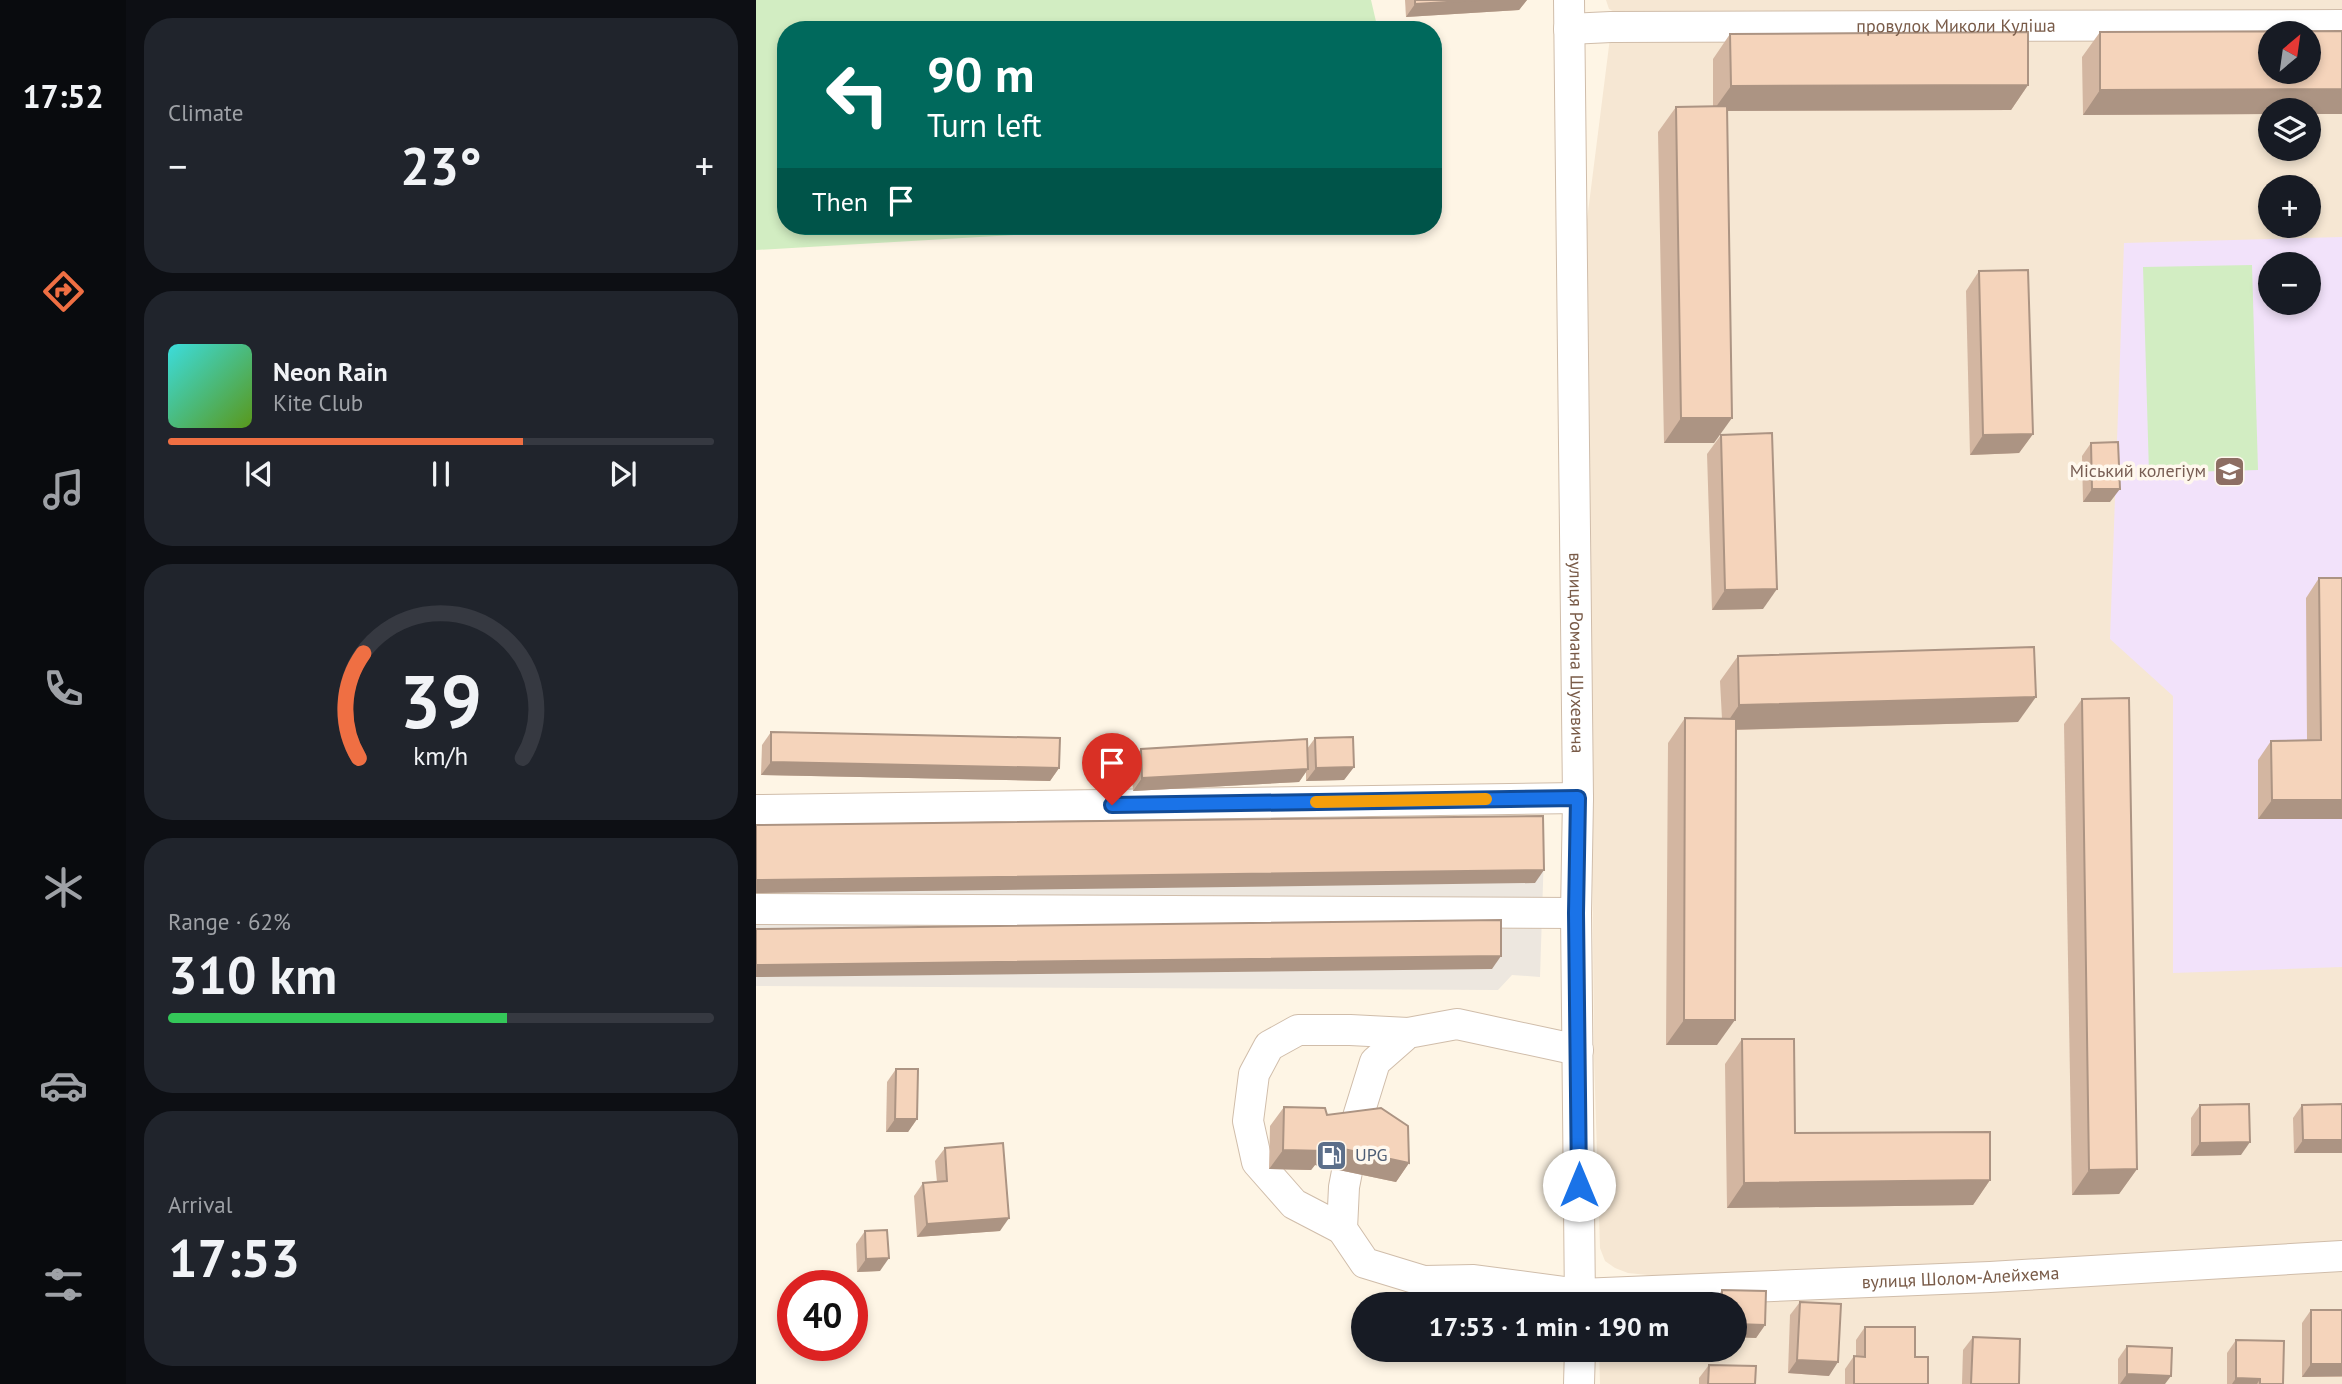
<!DOCTYPE html>
<html lang="en">
<head>
<meta charset="utf-8">
<style>
	:root { --surface:#171b24; --page:#20242c; --text:#f1f3f6; --muted:#9ea1a6; --line:#363941; --accent:#ef6f43 }
	body { margin:0; font-family:"PT Sans",sans-serif; background:var(--page); color:var(--text); height:100vh; display:flex; flex-direction:column; font-size:26px; white-space:nowrap }
	* { box-sizing:border-box; margin:0 }
	p { font-size:23px; color:var(--muted) }
	.icon { flex:none; width:38px; height:38px; fill:none; stroke:currentColor; stroke-width:2; stroke-linecap:round; stroke-linejoin:round }
	.map { position:relative; flex:1; overflow:hidden }
	.side { display:flex; flex-direction:column; gap:18px; padding:18px; background:#0d0f14; width:630px }
	.side>* { flex:none }
	.hud { position:absolute; left:21px; top:21px; width:665px; height:214px; border-radius:28px; box-shadow:0 4px 10px #0003; background:#00695c; color:#fff; overflow:hidden }
	.needle { width:46px; rotate:29deg }
	.tools { position:absolute; left:1502px; top:21px; display:grid; gap:14px }
	.tools a { display:grid; place-items:center; width:63px; height:63px; border-radius:50%; background:var(--surface); box-shadow:0 4px 10px #0003; font-size:35px }
	.speed { position:absolute; left:21px; top:1270px; display:flex; gap:14px; font-size:35px; font-weight:700; text-align:center }
	.speed>* { display:grid; place-content:center; width:91px; height:91px; border-radius:50%; background:var(--surface); box-shadow:0 4px 10px #0003; line-height:1 }
	.speed .limit { border:10px solid #d22; background:#fff; color:#111 }
	.pin { position:absolute; display:grid; place-items:center; width:60px; height:60px; color:#fff; margin:-72px -30px; border-radius:50% 50% 50% 0; rotate:-45deg; box-shadow:0 0 7px #0007 }
	.pin .icon { rotate:45deg }
	.me { position:absolute; width:77px; margin:-38px; rotate:0deg; stroke-linejoin:round; filter:drop-shadow(0 0 5px #0008) }
	.turn { display:flex; align-items:center; gap:24px; height:147px; padding:0 35px; font-size:32px }
	.turn .icon { width:91px; height:91px; stroke-width:2.5 }
	.turn b { display:block; font-size:49px; line-height:60px }
	.then { display:flex; align-items:center; height:66px; padding:0 35px; background:#0003; gap:14px; font-size:26px }
	.big { font-size:52px; font-weight:700; line-height:1.1 }
	.side .card { flex:1; display:flex; flex-direction:column; justify-content:center; gap:10px; min-width:0; padding:0 24px; border-radius:28px; background:var(--page) }
	.side .dial { align-items:center; gap:0 }
	.dial svg { height:182px; overflow:visible; fill:none; stroke:var(--line); stroke-width:7; stroke-linecap:round; text-anchor:middle }
	.dial text { fill:var(--text); stroke:none }
	.song { display:flex; align-items:center; gap:21px }
	.cover { width:84px; height:84px; border-radius:10px; background:linear-gradient(135deg,hsl(180 70% 55%),hsl(90 70% 35%)) }
	.played { height:7px; border-radius:4px; background:linear-gradient(90deg,var(--accent) 65%,var(--line) 65%) }
	.keys { display:flex; justify-content:space-around; direction:ltr }
	.heat { display:flex; justify-content:space-between; align-items:center; font-size:38px; direction:ltr }
	.charge { height:10px; border-radius:5px; background:linear-gradient(90deg,#34c759 62%,var(--line) 0) }
	.trip { position:absolute; left:595px; top:1292px; width:396px; height:70px; border-radius:35px; background:var(--surface); box-shadow:0 4px 10px #0003; font-weight:700; line-height:70px; text-align:center }
	main { display:flex; flex:1; min-height:0 }
	.dock { display:flex; flex-direction:column; width:126px; justify-content:space-around; align-items:center; background:#090b0e; color:var(--muted) }
	.dock .icon { width:49px; height:49px }
	.dock .current { color:var(--accent) }
	.dock b { font-size:32px; color:var(--text) }
	.map>svg:first-child { display:block }
	.residential { fill:#f6e7d3; fill-rule:evenodd }
	.industrial { fill:#ede7df }
	.education { fill:#f2e2fa; fill-rule:evenodd }
	.green { fill:#d2edc2 }
	.lines { fill:none; stroke-linecap:round; stroke-linejoin:round }
	.minor-casing { stroke:#d0bdaa; stroke-width:32 }
	.minor { stroke:#fff; stroke-width:30 }
	.wall { fill:#d3b6a1 }
	.shaded-wall { fill:#ac9483 }
	.building { fill:#f5d4bb; stroke:#ac9483; stroke-width:2; fill-rule:evenodd }
	.route-casing { stroke:#114b97; stroke-width:18 }
	.route { stroke:#1a73e8; stroke-width:12 }
	.slow { stroke:#f59e0b; stroke-width:12 }
	.labels { text-anchor:middle; stroke-width:7; stroke-linejoin:round; paint-order:stroke }
	.street-label { font-size:18px; fill:#795b48; stroke:#fff8ed }
	.education-label { font-size:18px; fill:#785e54; stroke:#fff8ed; text-anchor:end }
	.service-label { font-size:18px; fill:#4e5e75; stroke:#fff8ed; text-anchor:start }
</style>
</head>
<body>
<main>
<nav class="dock">
<b>17:52</b>
<svg class="icon current" aria-label="directions" viewBox="0 0 24 24"><path d="M12 3l9 9-9 9-9-9zM9 14v-3h6M13 9l2 2-2 2"/></svg>
<svg class="icon" aria-label="music" viewBox="0 0 24 24"><path d="M9 18V5l10-2v13"/><circle cx="6" cy="18" r="3"/><circle cx="16" cy="16" r="3"/></svg>
<svg class="icon" aria-label="phone" viewBox="0 0 24 24"><path d="M5 4h4l2 5-3 2q2 4 5 5l2-3 5 2v4C11 20 4 13 5 4z"/></svg>
<svg class="icon" aria-label="climate" viewBox="0 0 24 24"><path d="M12 3v18M4 7l16 10M4 17L20 7"/></svg>
<svg class="icon" aria-label="car" viewBox="0 0 24 24"><path d="M5 17H2v-5l4-1 3-4h7l3 4 3 1v5h-3M9 17h6M6 11h13"/><circle cx="7" cy="17" r="2"/><circle cx="17" cy="17" r="2"/></svg>
<svg class="icon" aria-label="filters" viewBox="0 0 24 24"><path d="M4 7h16M4 17h16"/><circle cx="9" cy="7" r="2"/><circle cx="15" cy="17" r="2"/></svg>
</nav>
<section class="side">
<div class="card"><p>Climate</p>
<div class="heat"><a>−</a><b class="big">23°</b><a>+</a></div>
</div>
<div class="card">
<div class="song"><i class="cover"></i><div><b>Neon Rain</b><p>Kite Club</p></div></div>
<div class="played"></div>
<div class="keys"><svg class="icon" aria-label="previous" viewBox="0 0 24 24"><path d="M18 5L8 12l10 7zM5 5v14"/></svg><svg class="icon" aria-label="pause" viewBox="0 0 24 24"><path d="M8 5v14M16 5v14"/></svg><svg class="icon" aria-label="next" viewBox="0 0 24 24"><path d="M6 5l10 7-10 7zM19 5v14"/></svg></div>
</div>
<div class="card dial"><svg viewBox="0 0 100 80">
<path d="M14 69A42 42 0 1 1 86 69"/>
<path d="M14 69A42 42 0 0 1 16 23" stroke="#ef6f43"/>
<text x="50" y="56" font-size="32" font-weight="700">39</text>
<text x="50" y="72" font-size="11">km/h</text>
</svg></div>
<div class="card"><p>Range · 62%</p><b class="big">310 km</b><div class="charge"></div></div>
<div class="card"><p>Arrival</p><b class="big">17:53</b></div>
</section>
<div class="map">
<svg width="1586" height="1384" viewBox="0 0 1586 1384">
	<rect width="100%" height="100%" fill="#fef5e5"/>
	<!-- residential -->
	<g class="residential">
		<path d="M850,0H1586V10L866,16L853,9Z"/>
		<path d="M854,38L1514,40V72H1552L1586,40V1243L1218,1267L911,1277L872,1273L859,1268L849,1261L844,1248L838,1058L831,220ZM1514,110H1552V149H1514ZM1514,187H1552V226H1514ZM1514,264H1552V303H1514Z"/>
		<path d="M1586,1271V1384H844L843,1349H978V1304H902Z"/>
	</g>
	<!-- industrial -->
	<path class="industrial" d="M788,852L784,977L756,975L742,990L0,986V856Z"/>
	<!-- education -->
	<path class="education" d="M1586,237V967L1417,973V696L1354,639L1368,243ZM1514,264H1552V303H1514Z"/>
	<!-- green -->
	<g class="green">
		<path d="M0,0H615L622,30H30V226H409L0,250Z"/>
		<path d="M1496,265L1502,470L1393,473L1387,267Z"/>
	</g>
	<g class="lines">
		<defs>
			<g id="minor">
				<path id="s1" d="M813,0L822,798L820,913L824,1304"/>
				<path id="s2" d="M813,29L855,27L1586,25"/>
				<path d="M0,810L822,798"/>
				<path d="M0,909L820,913"/>
				<path id="s3" d="M822,1050L701,1024L652,1033L619,1062L601,1120L588,1187L586,1229L609,1263L668,1281L718,1280L824,1294L1234,1277L1586,1256"/>
				<path d="M586,1229L538,1204L501,1162L492,1121L498,1074L513,1046L542,1030H594L652,1033"/>
				<path d="M823,1384L824,1349"/>
			</g>
		</defs>
		<!-- minor casing -->
		<use href="#minor" class="minor-casing"/>
		<!-- minor -->
		<use href="#minor" class="minor"/>
	</g>
	<!-- wall -->
	<g class="wall">
		<path d="M649,0H771L763,10L650,17Z"/>
		<path d="M1586,31V114H1552L1514,110V114L1327,115L1326,57L1344,32Z"/>
		<path d="M974,34L1272,85L1255,110L971,111L958,443H908L902,132L920,107L957,106V59Z"/>
		<path d="M1223,271L1277,434L1263,453L1214,455L1210,291Z"/>
		<path d="M965,435L1007,609L956,610L951,454Z"/>
		<path d="M1335,443L1354,502H1327L1326,456Z"/>
		<path d="M1563,578H1586V819H1502V760L1515,741L1551,740L1550,598Z"/>
		<path d="M982,656L1262,722L980,730L961,1045H910L912,743L929,718L966,719L964,681Z"/>
		<path d="M1326,699L1381,1169L1363,1194L1316,1195L1308,724Z"/>
		<path d="M15,732L303,768L294,781L5,775L6,745Z"/>
		<path d="M559,738L598,767L588,780L550,781V772L543,782L377,791L375,762L385,749H551Z"/>
		<path d="M986,1039L1039,1133L1234,1180L1217,1205L971,1208L969,1064Z"/>
		<path d="M140,1069L161,1119L152,1132H130L131,1082Z"/>
		<path d="M1586,1104L1538,1153L1537,1118L1546,1105Z"/>
		<path d="M1444,1105L1485,1155L1435,1156V1118Z"/>
		<path d="M528,1107L571,1115L653,1163L640,1182L559,1165L555,1170L513,1169L514,1126Z"/>
		<path d="M189,1148L244,1231L161,1237L158,1196L167,1183L181,1182L179,1161Z"/>
		<path d="M109,1231L124,1271L101,1272L100,1244Z"/>
		<path d="M966,1290L1010,1291L1009,1325L1000,1338L978,1337V1304H957Z"/>
		<path d="M1044,1302L1073,1376L1032,1373L1034,1315Z"/>
		<path d="M1555,1310H1586V1377H1546V1323Z"/>
		<path d="M1109,1327L1159,1357L1172,1384H1089V1369L1098,1356H1100V1340Z"/>
		<path d="M1217,1337L1263,1384H1206L1207,1350Z"/>
		<path d="M1480,1340L1527,1384H1471V1353Z"/>
		<path d="M1371,1346L1409,1384H1362V1359Z"/>
		<path d="M953,1365L999,1384H943V1378Z"/>
	</g>
	<!-- shaded-wall -->
	<g class="shaded-wall">
		<path d="M723,0H771L763,10L650,17L659,4Z"/>
		<path d="M1272,85L1255,110L957,111L975,86Z"/>
		<path d="M1586,89V114H1552V110H1514V114L1327,115L1344,90Z"/>
		<path d="M925,418H976L958,443H908Z"/>
		<path d="M1277,434L1263,453L1214,455L1227,435Z"/>
		<path d="M1336,489H1364L1354,502H1327Z"/>
		<path d="M1021,589L1007,609L956,610L969,590Z"/>
		<path d="M1280,697L1262,722L966,730L983,705Z"/>
		<path d="M15,762L303,768L294,781L5,775Z"/>
		<path d="M598,767L588,780L550,781L560,768Z"/>
		<path d="M552,769L543,782L377,791L386,778Z"/>
		<path d="M1516,800H1586V819H1502Z"/>
		<path d="M788,870L779,883L0,893V880Z"/>
		<path d="M745,956L736,969L0,977V965Z"/>
		<path d="M928,1020H979L961,1045H910Z"/>
		<path d="M139,1119H161L152,1132H130Z"/>
		<path d="M1547,1140H1586V1153H1538Z"/>
		<path d="M1494,1142L1485,1155L1435,1156L1444,1143Z"/>
		<path d="M569,1145L653,1163L640,1182L559,1165L555,1170L513,1169L527,1150Z"/>
		<path d="M1381,1169L1363,1194L1316,1195L1333,1170Z"/>
		<path d="M1234,1180L1217,1205L971,1208L988,1183Z"/>
		<path d="M253,1218L244,1231L161,1237L171,1224Z"/>
		<path d="M133,1258L124,1271L101,1272L110,1259Z"/>
		<path d="M978,1324L1009,1325L1000,1338L978,1337Z"/>
		<path d="M1041,1360L1082,1362L1073,1376L1032,1373Z"/>
		<path d="M1555,1364H1586V1376L1546,1377Z"/>
		<path d="M1371,1374L1415,1376L1409,1384H1364Z"/>
		<path d="M1480,1378L1504,1379L1501,1384H1476Z"/>
	</g>
	<!-- building -->
	<g class="building">
		<path d="M659,0H723L659,4Z"/>
		<path d="M1586,31V89L1344,90V32ZM1514,33H1552V72H1514Z"/>
		<path d="M1272,32V85L975,86L974,34Z"/>
		<path d="M971,106L976,418H925L920,107Z"/>
		<path d="M1272,270L1277,434L1227,435L1223,271Z"/>
		<path d="M1016,433L1021,589L969,590L965,435Z"/>
		<path d="M1362,442L1364,489H1336L1335,443Z"/>
		<path d="M1563,578H1586V800H1516L1515,741L1565,740Z"/>
		<path d="M1278,647L1280,697L983,705L982,656Z"/>
		<path d="M1373,698L1381,1169L1333,1170L1326,699Z"/>
		<path d="M929,718L980,719L979,1020H928Z"/>
		<path d="M15,732L304,738L303,768L15,762Z"/>
		<path d="M597,737L598,767L560,768L559,738Z"/>
		<path d="M551,739L552,769L386,778L385,749Z"/>
		<path d="M787,816L788,870L0,880V825Z"/>
		<path d="M745,920V956L0,965V929Z"/>
		<path d="M986,1039H1038L1039,1133L1234,1132V1180L988,1183Z"/>
		<path d="M140,1069H162L161,1119H139Z"/>
		<path d="M1493,1104L1494,1142L1444,1143V1105Z"/>
		<path d="M1586,1104V1140H1547L1546,1105Z"/>
		<path d="M528,1107L569,1108L571,1115L625,1108L652,1126L653,1163L569,1145V1151L527,1150Z"/>
		<path d="M247,1143L253,1218L171,1224L167,1183L191,1181L189,1148Z"/>
		<path d="M131,1230L133,1258L110,1259L109,1231Z"/>
		<path d="M966,1290L1010,1291L1009,1325L978,1324V1304H966Z"/>
		<path d="M1044,1302L1085,1304L1082,1362L1041,1360Z"/>
		<rect x="1555" y="1310" width="31" height="54"/>
		<path d="M1109,1327H1159V1357H1172V1384H1098V1356L1109,1357Z"/>
		<path d="M1217,1337L1264,1339L1263,1384H1215Z"/>
		<path d="M1480,1340L1528,1341L1527,1384H1504V1379L1480,1378Z"/>
		<path d="M1371,1346L1416,1348L1415,1376L1371,1374Z"/>
		<path d="M953,1365L1000,1366L999,1384H952Z"/>
	</g>
	<g class="lines">
		<defs>
			<path id="route" d="M356,805L822,798L820,913L823,1185"/>
		</defs>
		<!-- route casing -->
		<use href="#route" class="route-casing"/>
		<!-- route -->
		<use href="#route" class="route"/>
		<!-- slow -->
		<path class="slow" d="M560,802L730,799"/>
	</g>
	<!-- icons -->
	<defs>
		<symbol id="school-square" viewBox="-11 -11 22 22"><rect x="-9" y="-9" width="18" height="18" rx="4" fill="#8d6e63" stroke="#fff8ed"/><path d="M0-5L7-2L0 1L-7-2ZM-4 1L0 2.5L4 1V4Q0 6-4 4Z" fill="#fff"/></symbol>
		<symbol id="fuel-square" viewBox="-11 -11 22 22"><rect x="-9" y="-9" width="18" height="18" rx="4" fill="#5c6f8a" stroke="#fff8ed"/><path d="M-5.5-6h7V0h2V4h1.3V-2.5L3-4.5l.8-.8L6-3V5H2.5V1h-1V6h-7ZM-4.2-4.7v3.2H.2V-4.7Z" fill="#fff"/></symbol>
	</defs>
	<g fill-rule="evenodd">
		<use href="#school-square" x="1456" y="454" width="35" height="35"/>
		<use href="#fuel-square" x="558" y="1138" width="35" height="35"/>
	</g>
	<g class="labels">
		<!-- street labels -->
		<g class="street-label">
			<text dy="6" stroke="none"><textPath href="#s2" startOffset="387">провулок Миколи Куліша</textPath></text>
			<text dy="6" stroke="none"><textPath href="#s1" startOffset="653">вулиця Романа Шухевича</textPath></text>
			<text dy="6" stroke="none"><textPath href="#s3" startOffset="1029">вулиця Шолом-Алейхема</textPath></text>
		</g>
		<!-- education labels -->
		<g class="education-label">
			<text x="1450" y="477">Міський колегіум</text>
		</g>
		<!-- service labels -->
		<g class="service-label">
			<text x="599" y="1161">UPG</text>
		</g>
	</g>
</svg>
<div class="tools">
<a><svg class="needle" viewBox="-14 -14 28 28"><path d="M0-13l5 13h-10z" fill="#e53935"/><path d="M0 13l5-13h-10z" fill="#9ea1a6"/></svg></a>
<a><svg class="icon" aria-label="layers" viewBox="0 0 24 24"><path d="M12 4l9 5-9 5-9-5zM3 14l9 5 9-5"/></svg></a>
<a>+</a>
<a>−</a>
</div>
<div class="speed"><div class="limit">40</div></div>
<div class="pin" style="left:356px;top:805px;background:#d93025"><svg class="icon" aria-label="arrive" viewBox="0 0 24 24"><path d="M6 21V4h12l-3 4 3 4H6"/></svg></div>
<svg class="me" style="left:823px;top:1185px" viewBox="-20 -20 40 40"><circle r="19" fill="#fff"/><path d="M0-13L10 11 0 6-10 11z" fill="#1a73e8"/></svg>
<div class="trip">17:53 · 1 min · 190 m</div>
<div class="hud">
<div class="turn"><svg class="icon" aria-label="left" viewBox="0 0 24 24"><path d="M17 20v-9H6M10 6l-5 5 5 5"/></svg><div><b>90 m</b>Turn left</div></div>
<div class="then">Then<svg class="icon" aria-label="arrive" viewBox="0 0 24 24"><path d="M6 21V4h12l-3 4 3 4H6"/></svg></div>
</div>
</div>
</main>
</body>
</html>
